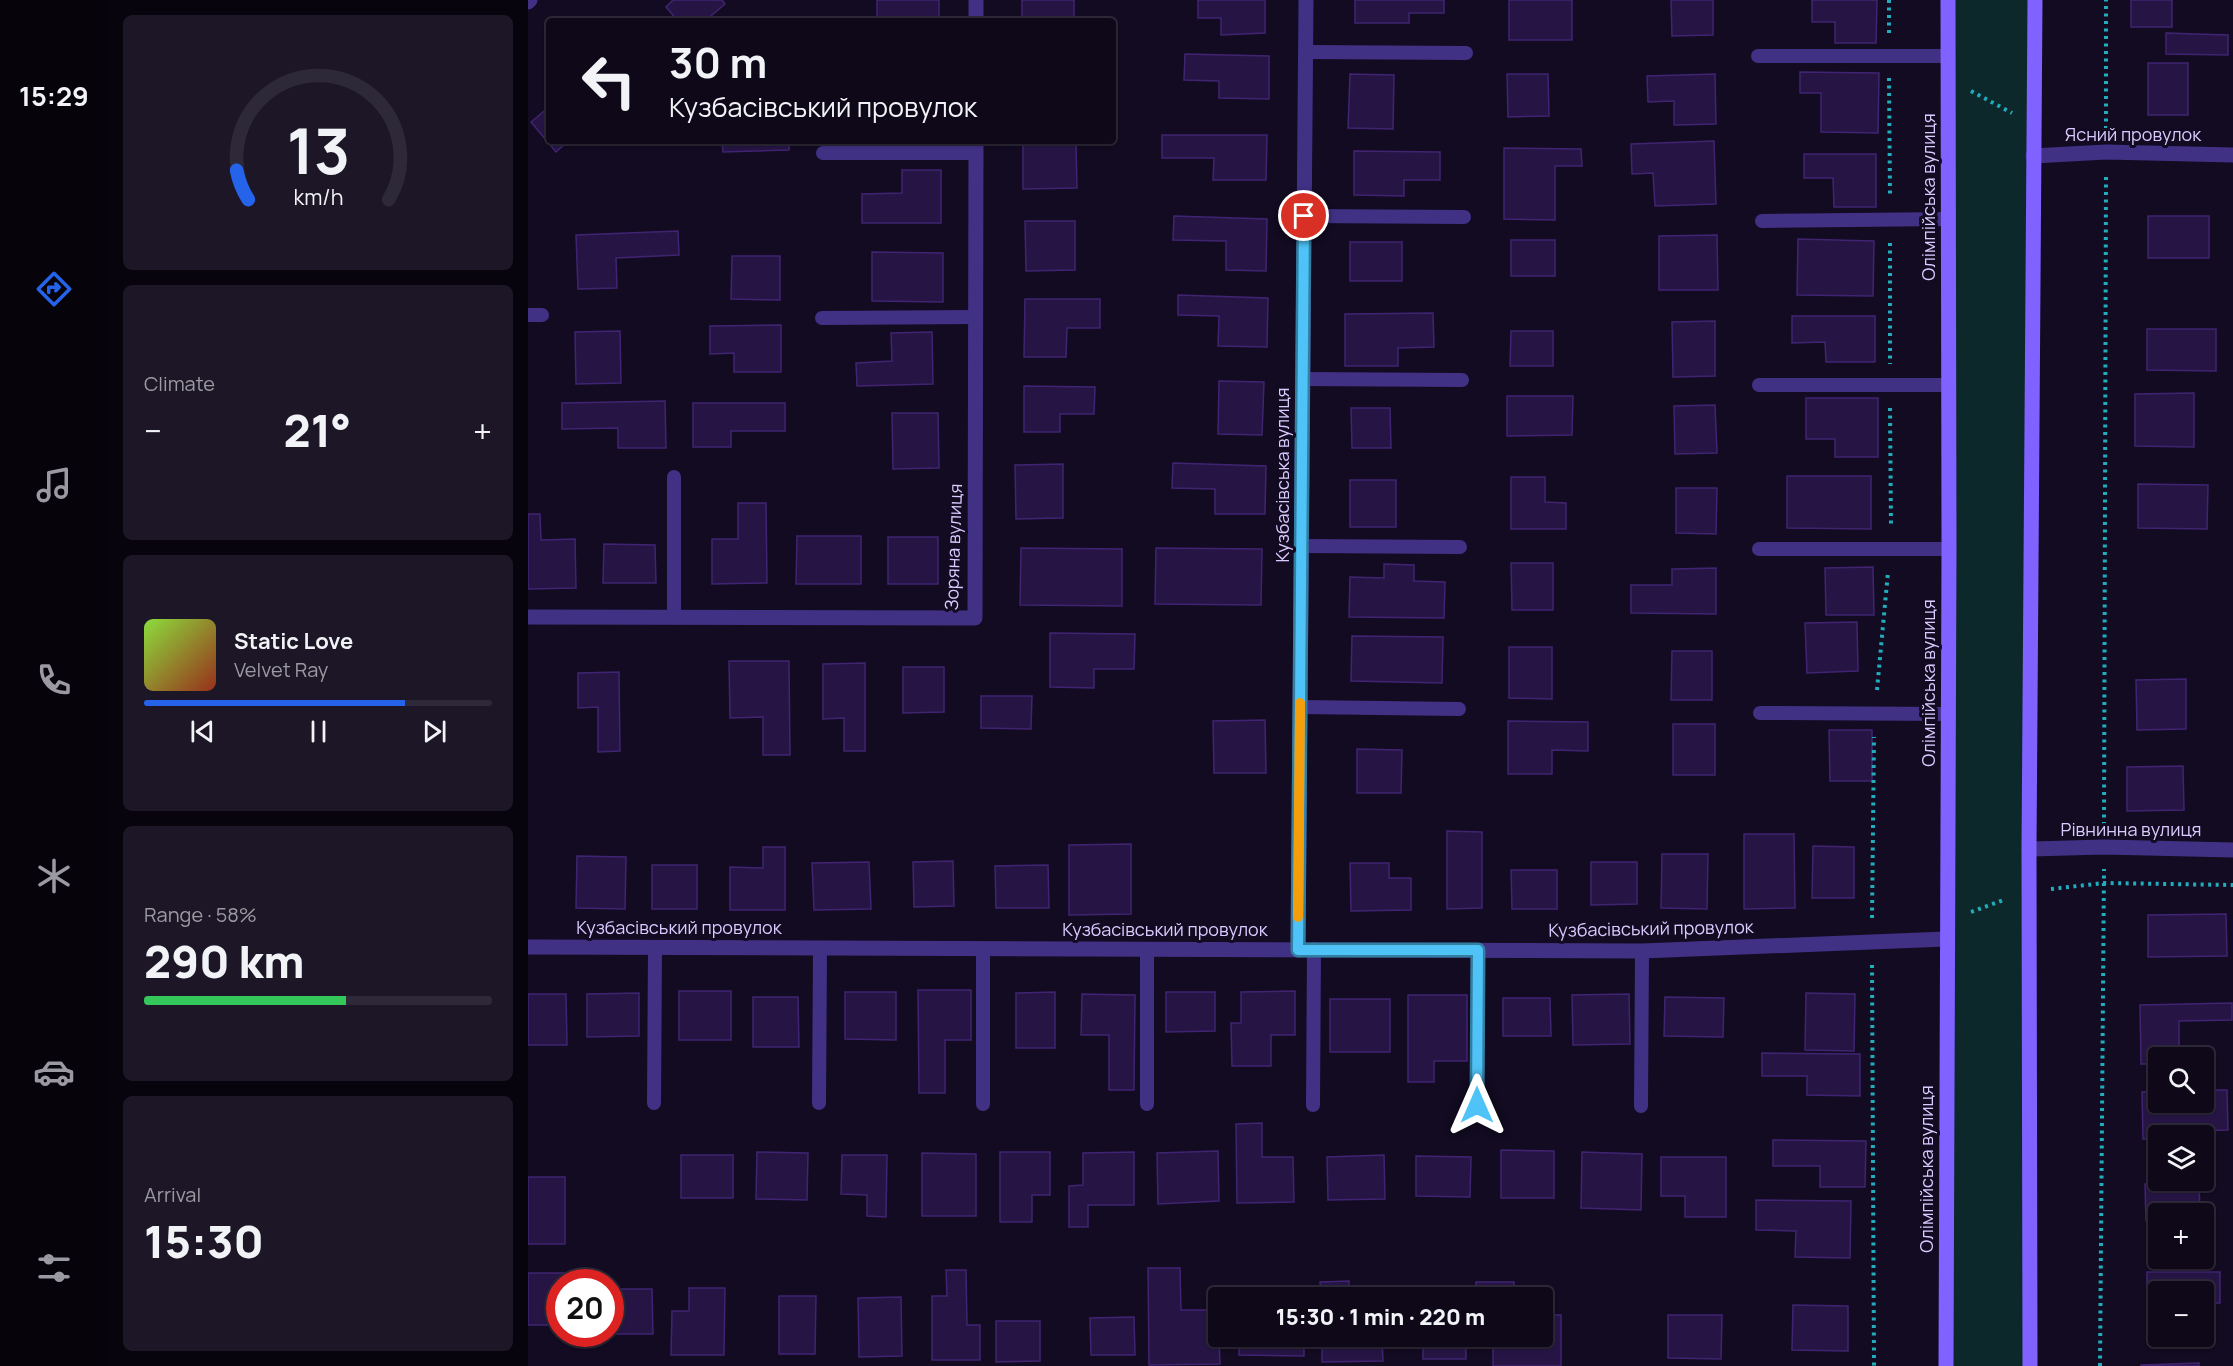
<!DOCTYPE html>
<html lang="en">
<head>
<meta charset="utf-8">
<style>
	:root { --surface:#0e0819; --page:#1c1626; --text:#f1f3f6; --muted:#9b9aa2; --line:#2e2938; --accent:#2563eb }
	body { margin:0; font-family:Manrope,sans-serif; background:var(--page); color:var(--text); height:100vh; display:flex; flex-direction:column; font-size:22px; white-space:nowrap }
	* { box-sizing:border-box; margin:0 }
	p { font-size:20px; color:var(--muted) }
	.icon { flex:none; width:33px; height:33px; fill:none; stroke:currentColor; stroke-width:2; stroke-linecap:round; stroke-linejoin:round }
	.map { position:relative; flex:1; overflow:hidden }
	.details { display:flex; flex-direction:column; gap:15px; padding:15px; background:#08040e; width:420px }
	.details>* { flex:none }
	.banner { position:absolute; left:18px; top:18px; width:570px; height:126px; border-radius:6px; box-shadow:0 2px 4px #0004,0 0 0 2px var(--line); background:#0e0819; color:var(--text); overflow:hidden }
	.buttons { position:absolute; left:1620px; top:1047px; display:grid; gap:12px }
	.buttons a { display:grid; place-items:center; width:66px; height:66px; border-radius:6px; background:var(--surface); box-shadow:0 2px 4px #0004,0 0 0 2px var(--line); font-size:30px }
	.speed { position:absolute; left:18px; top:1269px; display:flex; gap:12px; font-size:30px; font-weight:700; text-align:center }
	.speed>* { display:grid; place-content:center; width:78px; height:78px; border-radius:50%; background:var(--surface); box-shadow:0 2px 4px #0004,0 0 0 2px var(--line); line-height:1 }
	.speed .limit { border:9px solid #d22; background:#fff; color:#111 }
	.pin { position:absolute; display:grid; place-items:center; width:51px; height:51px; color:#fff; margin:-26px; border:3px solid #fff; border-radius:50%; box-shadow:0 2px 6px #0007 }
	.me { position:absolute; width:66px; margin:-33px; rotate:0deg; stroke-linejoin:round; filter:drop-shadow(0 0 4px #0008) }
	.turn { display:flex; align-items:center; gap:21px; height:126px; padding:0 24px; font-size:27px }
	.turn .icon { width:78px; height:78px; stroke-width:2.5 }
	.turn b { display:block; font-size:42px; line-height:51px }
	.big { font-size:45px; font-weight:800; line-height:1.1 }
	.details .tile { flex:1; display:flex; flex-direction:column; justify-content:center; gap:9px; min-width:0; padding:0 21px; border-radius:9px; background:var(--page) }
	.details .dial { align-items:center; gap:0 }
	.dial svg { height:156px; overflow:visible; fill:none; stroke:var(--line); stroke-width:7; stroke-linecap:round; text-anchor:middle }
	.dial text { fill:var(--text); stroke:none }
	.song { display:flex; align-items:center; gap:18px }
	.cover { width:72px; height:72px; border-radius:9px; background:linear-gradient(135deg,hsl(90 70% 55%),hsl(10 70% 35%)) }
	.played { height:6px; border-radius:3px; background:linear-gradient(90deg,var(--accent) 75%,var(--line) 75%) }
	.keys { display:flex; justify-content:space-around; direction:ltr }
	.heat { display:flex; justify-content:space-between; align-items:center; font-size:33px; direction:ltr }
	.charge { height:9px; border-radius:4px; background:linear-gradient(90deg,#34c759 58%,var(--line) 0) }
	.trip { position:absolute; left:680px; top:1287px; width:345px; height:60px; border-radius:6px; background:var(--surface); box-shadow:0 2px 4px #0004,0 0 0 2px var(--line); font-weight:800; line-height:60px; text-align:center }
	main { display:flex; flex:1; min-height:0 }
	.tabs { display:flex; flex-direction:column; width:108px; justify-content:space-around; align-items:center; background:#06030a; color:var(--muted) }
	.tabs .icon { width:42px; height:42px }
	.tabs .current { color:var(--accent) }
	.tabs b { font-size:27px; color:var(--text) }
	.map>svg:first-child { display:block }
	.green { fill:#0d282b }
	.building { fill:#261544; stroke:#402472; stroke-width:1.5 }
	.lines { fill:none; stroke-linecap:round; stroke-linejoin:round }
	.path { stroke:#21adbc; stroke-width:4; stroke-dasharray:3 4.5; stroke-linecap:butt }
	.service { stroke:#413185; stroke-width:14 }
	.minor { stroke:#413185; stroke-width:15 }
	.secondary { stroke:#7f62ff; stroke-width:15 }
	.route-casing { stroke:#337fa1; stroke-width:15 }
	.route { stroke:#4fc3f7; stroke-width:10 }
	.slow { stroke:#f59e0b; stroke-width:10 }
	.labels { text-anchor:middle; stroke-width:6; stroke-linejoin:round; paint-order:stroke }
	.street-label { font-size:18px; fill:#d9cbff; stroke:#120b21 }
</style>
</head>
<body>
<main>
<nav class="tabs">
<b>15:29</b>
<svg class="icon current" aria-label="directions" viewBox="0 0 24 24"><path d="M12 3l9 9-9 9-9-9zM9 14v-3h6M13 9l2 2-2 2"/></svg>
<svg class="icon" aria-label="music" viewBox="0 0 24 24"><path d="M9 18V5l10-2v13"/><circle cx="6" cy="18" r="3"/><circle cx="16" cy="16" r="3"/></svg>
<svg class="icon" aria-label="phone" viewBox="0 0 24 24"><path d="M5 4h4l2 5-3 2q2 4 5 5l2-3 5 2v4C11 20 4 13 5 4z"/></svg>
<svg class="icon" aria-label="climate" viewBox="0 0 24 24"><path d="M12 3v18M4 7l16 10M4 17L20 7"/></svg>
<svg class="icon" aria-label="car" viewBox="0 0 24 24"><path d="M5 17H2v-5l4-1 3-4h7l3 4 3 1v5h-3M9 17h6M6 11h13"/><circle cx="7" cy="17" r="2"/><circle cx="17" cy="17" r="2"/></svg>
<svg class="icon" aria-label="filters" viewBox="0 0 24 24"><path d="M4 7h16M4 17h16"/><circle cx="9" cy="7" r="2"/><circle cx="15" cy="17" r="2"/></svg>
</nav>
<section class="details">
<div class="tile dial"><svg viewBox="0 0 100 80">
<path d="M14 69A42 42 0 1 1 86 69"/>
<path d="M14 69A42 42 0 0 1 8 54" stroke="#2563eb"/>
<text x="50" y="56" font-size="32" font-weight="700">13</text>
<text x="50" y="72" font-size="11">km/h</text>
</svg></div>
<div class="tile"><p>Climate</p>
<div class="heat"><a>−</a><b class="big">21°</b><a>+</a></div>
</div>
<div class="tile">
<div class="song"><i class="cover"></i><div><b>Static Love</b><p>Velvet Ray</p></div></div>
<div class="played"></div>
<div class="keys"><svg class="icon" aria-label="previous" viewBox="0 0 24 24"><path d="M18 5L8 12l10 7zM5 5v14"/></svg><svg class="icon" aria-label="pause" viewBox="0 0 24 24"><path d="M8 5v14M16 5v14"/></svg><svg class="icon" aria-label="next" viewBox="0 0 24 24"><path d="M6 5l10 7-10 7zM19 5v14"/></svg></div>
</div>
<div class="tile"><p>Range · 58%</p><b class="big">290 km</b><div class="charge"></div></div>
<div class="tile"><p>Arrival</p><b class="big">15:30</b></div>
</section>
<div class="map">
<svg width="1705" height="1366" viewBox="0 0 1705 1366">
	<rect width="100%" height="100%" fill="#120b21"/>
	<!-- green -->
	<path class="green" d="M1421,0H1507L1501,1366H1417Z"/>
	<!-- building -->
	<g class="building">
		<path d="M145,0H194L197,4L177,21H150L138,7Z"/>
		<path d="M349,0H411V21L349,19Z"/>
		<rect x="494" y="0" width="52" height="18"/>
		<path d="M670,0H737V33L693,35V18H670Z"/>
		<path d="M827,0H916V13H881V23H827Z"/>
		<rect x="981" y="0" width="63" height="40"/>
		<path d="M1143,0H1185V35L1144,36Z"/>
		<path d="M1284,0H1349L1348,43H1307V22H1284Z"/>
		<rect x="1603" y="0" width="41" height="27"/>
		<path d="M1638,33L1700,35V55L1638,54Z"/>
		<path d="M657,54L741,56V99L691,98V81L656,80Z"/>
		<rect x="1620" y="63" width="40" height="52"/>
		<path d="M1272,72L1351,73L1350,133L1293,132V93H1272Z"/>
		<path d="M822,74L866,75L865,129L820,128Z"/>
		<path d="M979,74H1020L1021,116L980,117Z"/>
		<path d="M1187,74L1188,124L1146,125V101L1120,102L1119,76Z"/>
		<path d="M21,107V141H40L28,152L3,122Z"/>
		<path d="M634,135H739L738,180H685L686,158H634Z"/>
		<path d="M194,141H261V150L195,152Z"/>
		<path d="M1186,141L1188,204L1127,206L1125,173L1104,174L1103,144Z"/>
		<path d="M548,143L549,188L495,189V144Z"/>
		<path d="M976,148L1053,149L1054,166H1027V220L976,219Z"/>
		<path d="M826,151L912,152V180H876V196L826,195Z"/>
		<path d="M1276,154H1348V207H1306L1305,178H1276Z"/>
		<path d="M374,170H413V223H334V194L374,193Z"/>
		<path d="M646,216L739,219L738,271L698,270V241L645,240Z"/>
		<rect x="1620" y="216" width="61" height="42"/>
		<path d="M497,221H547V270L498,271Z"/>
		<path d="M150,231L151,255L88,258L89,288L50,289L48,235Z"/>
		<path d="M1189,235L1190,290H1131V236Z"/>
		<path d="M1270,239L1346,241L1345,296L1269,295Z"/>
		<rect x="983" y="240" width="44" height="36"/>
		<rect x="822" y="242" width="52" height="39"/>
		<path d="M344,252L415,253V302L344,301Z"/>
		<path d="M204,256H252V300L203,299Z"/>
		<path d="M650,295L740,298L739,347L690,346L691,316L650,315Z"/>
		<path d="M497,299H572V328H539L538,357H496Z"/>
		<path d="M905,313L906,347L870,348V366H817V314Z"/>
		<path d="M1264,316H1347V362H1298L1297,342L1264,343Z"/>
		<path d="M1187,321V376L1145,377L1144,322Z"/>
		<path d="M253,325V372H206V353L182,354V326Z"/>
		<path d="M1619,329H1688V371L1619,370Z"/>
		<path d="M92,331L93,383L48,384L47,332Z"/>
		<path d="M983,331H1025V366H982Z"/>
		<path d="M404,332L405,384L329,386L328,363L364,361L363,333Z"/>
		<path d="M691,381L736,382L734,435L690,434Z"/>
		<path d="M496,386L567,387L566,414H532V432H496Z"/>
		<path d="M1666,393V447L1607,446V394Z"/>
		<path d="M979,396H1045L1044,435L979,436Z"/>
		<path d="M1278,398H1350V457H1307V439H1278Z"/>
		<path d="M137,401L138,448H90V428L34,429V403Z"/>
		<path d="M165,403H257V431H203V447H165Z"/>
		<path d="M1187,405L1189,453L1147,454L1146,406Z"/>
		<path d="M823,408H862L863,448H824Z"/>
		<path d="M364,413H410L411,468L365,469Z"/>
		<path d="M645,463L738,466L737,514H687V489L644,488Z"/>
		<path d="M535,464V518L488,519L487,465Z"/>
		<path d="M1259,476H1343V529L1259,528Z"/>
		<path d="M983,477H1017V502L1038,503V529H983Z"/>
		<rect x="822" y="480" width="46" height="47"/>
		<path d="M1610,484L1680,485L1679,529L1610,528Z"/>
		<path d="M1148,488H1189L1188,534L1148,533Z"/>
		<path d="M210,503H238L239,583L184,584V539H210Z"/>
		<path d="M0,514H12L13,540L47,539L48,588L0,589Z"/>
		<path d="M269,536H333V584H268Z"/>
		<rect x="360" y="537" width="50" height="47"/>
		<path d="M76,544L127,545L128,583H75Z"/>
		<path d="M493,548L594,549V606L492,605Z"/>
		<path d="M628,548L734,549L733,605L627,604Z"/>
		<path d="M983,563H1025V610H984Z"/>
		<path d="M856,564L886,565V581L917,582L916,618L821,617L822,577L856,578Z"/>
		<path d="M1345,567L1346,615H1298L1297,568Z"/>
		<path d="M1188,568V614L1103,613V585H1144V569Z"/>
		<path d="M1329,622L1330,671L1279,673L1277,623Z"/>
		<path d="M522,633L607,634L606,669H566V688L522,687Z"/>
		<path d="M824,636L915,637L914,683L823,681Z"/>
		<path d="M981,647H1024V699L981,698Z"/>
		<path d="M1144,651H1184V700H1143Z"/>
		<path d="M201,661H261L262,755H235V717L202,718Z"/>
		<path d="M337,663V751H316V718L295,719V664Z"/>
		<path d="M375,667H416V712L375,713Z"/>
		<path d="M91,672L92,751L70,752V707L50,708V673Z"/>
		<path d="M1658,679V729L1609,730L1608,680Z"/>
		<path d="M453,696H504L503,729L453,728Z"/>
		<path d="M737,720L738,773H686L685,721Z"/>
		<path d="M980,721L1060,722V751L1024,750V774H980Z"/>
		<rect x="1145" y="724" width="42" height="51"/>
		<path d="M1301,730H1344V781H1302Z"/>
		<path d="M829,749L874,750L873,793H829Z"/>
		<path d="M1655,766L1656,810L1599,811V767Z"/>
		<path d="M919,831L954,832V908L919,909Z"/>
		<path d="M1216,834H1266L1267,908L1216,909Z"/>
		<path d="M603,844V914L541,915V845Z"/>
		<path d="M1285,846L1326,847V898H1284Z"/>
		<path d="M235,847H257V910H202V867L235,868Z"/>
		<path d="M1134,854H1180L1179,909L1133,908Z"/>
		<path d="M49,856L98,857L97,909L48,908Z"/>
		<path d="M425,861L426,906L386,907L385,862Z"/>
		<path d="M341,862L343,909L286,910L284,863Z"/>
		<path d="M1063,862H1109V904L1063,905Z"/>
		<path d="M822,863H861V878H883V910L823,911Z"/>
		<rect x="124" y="865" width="45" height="44"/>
		<path d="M520,865L521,908H468L467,866Z"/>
		<path d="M983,870H1029V909H984Z"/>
		<path d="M1698,914L1699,956L1620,957V915Z"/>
		<path d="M390,990H443V1040H417V1093H391Z"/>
		<rect x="151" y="991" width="52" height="49"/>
		<path d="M767,991V1035H743V1066H704L703,1023H713V992Z"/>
		<path d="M317,992H368V1040L317,1039Z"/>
		<path d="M527,992V1048H488V993Z"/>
		<path d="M638,992H687V1031L638,1032Z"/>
		<path d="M111,993V1036L59,1037V994Z"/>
		<path d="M1278,993L1327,994L1326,1051L1277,1050Z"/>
		<path d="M0,994H38L39,1045H0Z"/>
		<path d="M554,994L607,995L606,1090H581V1035H553Z"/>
		<path d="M1101,994L1102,1044L1045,1045L1044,995Z"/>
		<path d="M880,995H939V1061H906V1082H880Z"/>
		<path d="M225,997H270L271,1047H225Z"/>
		<path d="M1137,997L1196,998L1195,1037L1136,1036Z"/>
		<path d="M975,998H1022L1023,1036H975Z"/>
		<rect x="802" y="999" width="60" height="53"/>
		<path d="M1704,1003V1020L1651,1021V1058H1630V1064H1613L1612,1005Z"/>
		<path d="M1234,1053L1332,1054V1096L1279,1095V1076H1234Z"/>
		<path d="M1676,1090H1699L1700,1130L1651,1131L1652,1136L1615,1139L1614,1092L1630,1091V1102H1676Z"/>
		<path d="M734,1123V1157H765L766,1202L709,1203L708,1124Z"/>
		<path d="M1245,1140L1338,1141L1337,1187H1292V1166H1245Z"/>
		<path d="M973,1150L1026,1151V1198H973Z"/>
		<path d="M690,1151L691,1201L630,1204L629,1153Z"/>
		<path d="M229,1152L280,1153L279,1200L228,1199Z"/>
		<path d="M472,1152H522V1195H504V1222H472Z"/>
		<path d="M606,1152V1205H560V1227H541V1186L555,1185V1153Z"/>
		<path d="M1054,1152L1114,1154L1113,1210L1053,1208Z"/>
		<path d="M394,1153L448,1154V1216H394Z"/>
		<rect x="153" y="1155" width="52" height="43"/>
		<path d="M314,1155H359L358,1217L339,1216V1195L313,1194Z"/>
		<path d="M856,1155L857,1199L800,1200L799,1157Z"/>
		<path d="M888,1156L943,1157L942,1197L888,1196Z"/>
		<path d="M1133,1157H1198V1217H1157V1196H1133Z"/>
		<rect x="0" y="1177" width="37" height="67"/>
		<path d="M1671,1182L1672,1214H1630V1220L1618,1221L1617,1184Z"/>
		<path d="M1228,1200L1323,1201L1322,1258L1267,1257L1268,1231L1228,1230Z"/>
		<path d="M620,1268H652L653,1310H690L692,1364L621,1365Z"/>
		<path d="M418,1270H438L439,1325H452V1360H404V1296H419Z"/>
		<path d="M1619,1272H1692V1303H1676V1292H1630V1316H1619Z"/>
		<path d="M0,1273H38V1282H32V1325H0Z"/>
		<path d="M821,1281V1298H793L792,1282Z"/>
		<rect x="948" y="1282" width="38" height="16"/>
		<path d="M161,1288H197L196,1355H143L144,1311H161Z"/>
		<path d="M86,1289H124L125,1334H87Z"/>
		<path d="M251,1296H288L287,1354H251Z"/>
		<path d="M373,1297L374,1356L331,1357L330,1298Z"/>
		<path d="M1265,1305L1320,1306V1351L1264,1350Z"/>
		<path d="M1014,1315H1033V1366H965V1336H1014Z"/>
		<path d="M1140,1315H1194L1193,1359L1140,1358Z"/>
		<path d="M606,1317L607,1355H563L562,1318Z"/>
		<path d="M468,1321H512V1361L468,1362Z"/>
		<path d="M711,1336H776V1356L711,1355Z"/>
		<path d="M794,1336H854L855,1361L794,1362Z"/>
		<rect x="895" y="1336" width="43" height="23"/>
		<path d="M1671,1363V1366H1613V1365Z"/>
	</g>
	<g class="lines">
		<!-- path -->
		<g class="path">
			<path d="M1361,0V34"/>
			<path d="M1361,78L1362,196"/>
			<path d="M1443,91L1484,113"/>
			<path d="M1578,129V0"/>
			<path d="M1362,243V364"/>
			<path d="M1362,408L1363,526"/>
			<path d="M1349,690L1360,572"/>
			<path d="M1576,825L1578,176"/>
			<path d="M1523,889L1576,883L1705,885"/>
			<path d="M1443,912L1478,899"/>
			<path d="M1344,918L1346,737"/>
			<path d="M1344,965L1346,1366"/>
			<path d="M1572,1366L1576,869"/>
		</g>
		<!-- service -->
		<g class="service">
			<path d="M778,52L938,53"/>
			<path d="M1230,56H1420"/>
			<path d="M295,153H448"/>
			<path d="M776,216L936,217"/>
			<path d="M1234,221L1421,219"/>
			<path d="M0,315H14"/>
			<path d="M294,318L448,317"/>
			<path d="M775,379L934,380"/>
			<path d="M1231,385H1421"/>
			<path d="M774,546L932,547"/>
			<path d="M1231,549H1421"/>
			<path d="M146,617V477"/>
			<path d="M772,707L931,709"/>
			<path d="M1232,713L1421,714"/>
			<path d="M126,1103L127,947"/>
			<path d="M291,1103L292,948"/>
			<path d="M455,1104V949"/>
			<path d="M619,1104V949"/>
			<path d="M785,1105L786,949"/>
			<path d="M949,1105L950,950"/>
			<path d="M1113,1106L1114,951"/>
		</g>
		<!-- minor -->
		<g class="minor">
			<path d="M0,2L2,0"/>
			<path d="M448,21V0"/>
			<path d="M1505,156L1578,152L1705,155"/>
			<path d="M0,617L447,618L448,141"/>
			<path d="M1501,849L1576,847L1705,850"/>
			<path d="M0,947L1114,951L1418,939"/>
			<path d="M770,950L778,0"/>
		</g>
		<!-- secondary -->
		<g class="secondary">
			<path d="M1418,1366L1421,549L1420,0"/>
			<path d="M1502,1366L1501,849L1507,0"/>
		</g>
	</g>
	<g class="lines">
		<defs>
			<path id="route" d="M776,216L770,950H950L949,1105"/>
		</defs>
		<!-- route casing -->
		<use href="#route" class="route-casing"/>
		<!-- route -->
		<use href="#route" class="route"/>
		<!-- slow -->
		<path class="slow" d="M770,917L772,703"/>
	</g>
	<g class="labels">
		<!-- street labels -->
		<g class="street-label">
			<text x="1605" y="141">Ясний провулок</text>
			<text transform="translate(1401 197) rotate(-90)" y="6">Олімпійська вулиця</text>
			<text transform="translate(755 475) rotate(-90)" y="6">Кузбасівська вулиця</text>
			<text transform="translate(426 547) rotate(-88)" y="6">Зоряна вулиця</text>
			<text transform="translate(1401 683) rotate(-90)" y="6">Олімпійська вулиця</text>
			<text x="1603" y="836">Рівнинна вулиця</text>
			<text x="151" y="934">Кузбасівський провулок</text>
			<text transform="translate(1123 929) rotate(-1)" y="6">Кузбасівський провулок</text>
			<text x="637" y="936">Кузбасівський провулок</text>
			<text transform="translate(1399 1169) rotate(-90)" y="6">Олімпійська вулиця</text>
		</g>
	</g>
</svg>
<div class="buttons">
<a><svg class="icon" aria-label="search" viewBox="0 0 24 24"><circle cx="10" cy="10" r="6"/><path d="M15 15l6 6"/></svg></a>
<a><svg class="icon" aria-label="layers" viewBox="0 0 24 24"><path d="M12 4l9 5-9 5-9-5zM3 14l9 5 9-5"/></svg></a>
<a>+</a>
<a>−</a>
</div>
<div class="speed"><div class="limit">20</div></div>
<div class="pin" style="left:776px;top:216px;background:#d93025"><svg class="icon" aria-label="arrive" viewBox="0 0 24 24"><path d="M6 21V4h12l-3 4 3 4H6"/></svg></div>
<svg class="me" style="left:949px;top:1105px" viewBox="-20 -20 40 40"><path d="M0-17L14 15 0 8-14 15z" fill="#4fc3f7" stroke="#fff" stroke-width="4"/></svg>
<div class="trip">15:30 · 1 min · 220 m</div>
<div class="banner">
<div class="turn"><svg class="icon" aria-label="left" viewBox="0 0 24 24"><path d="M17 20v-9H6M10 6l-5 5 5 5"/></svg><div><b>30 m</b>Кузбасівський провулок</div></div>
</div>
</div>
</main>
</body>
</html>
